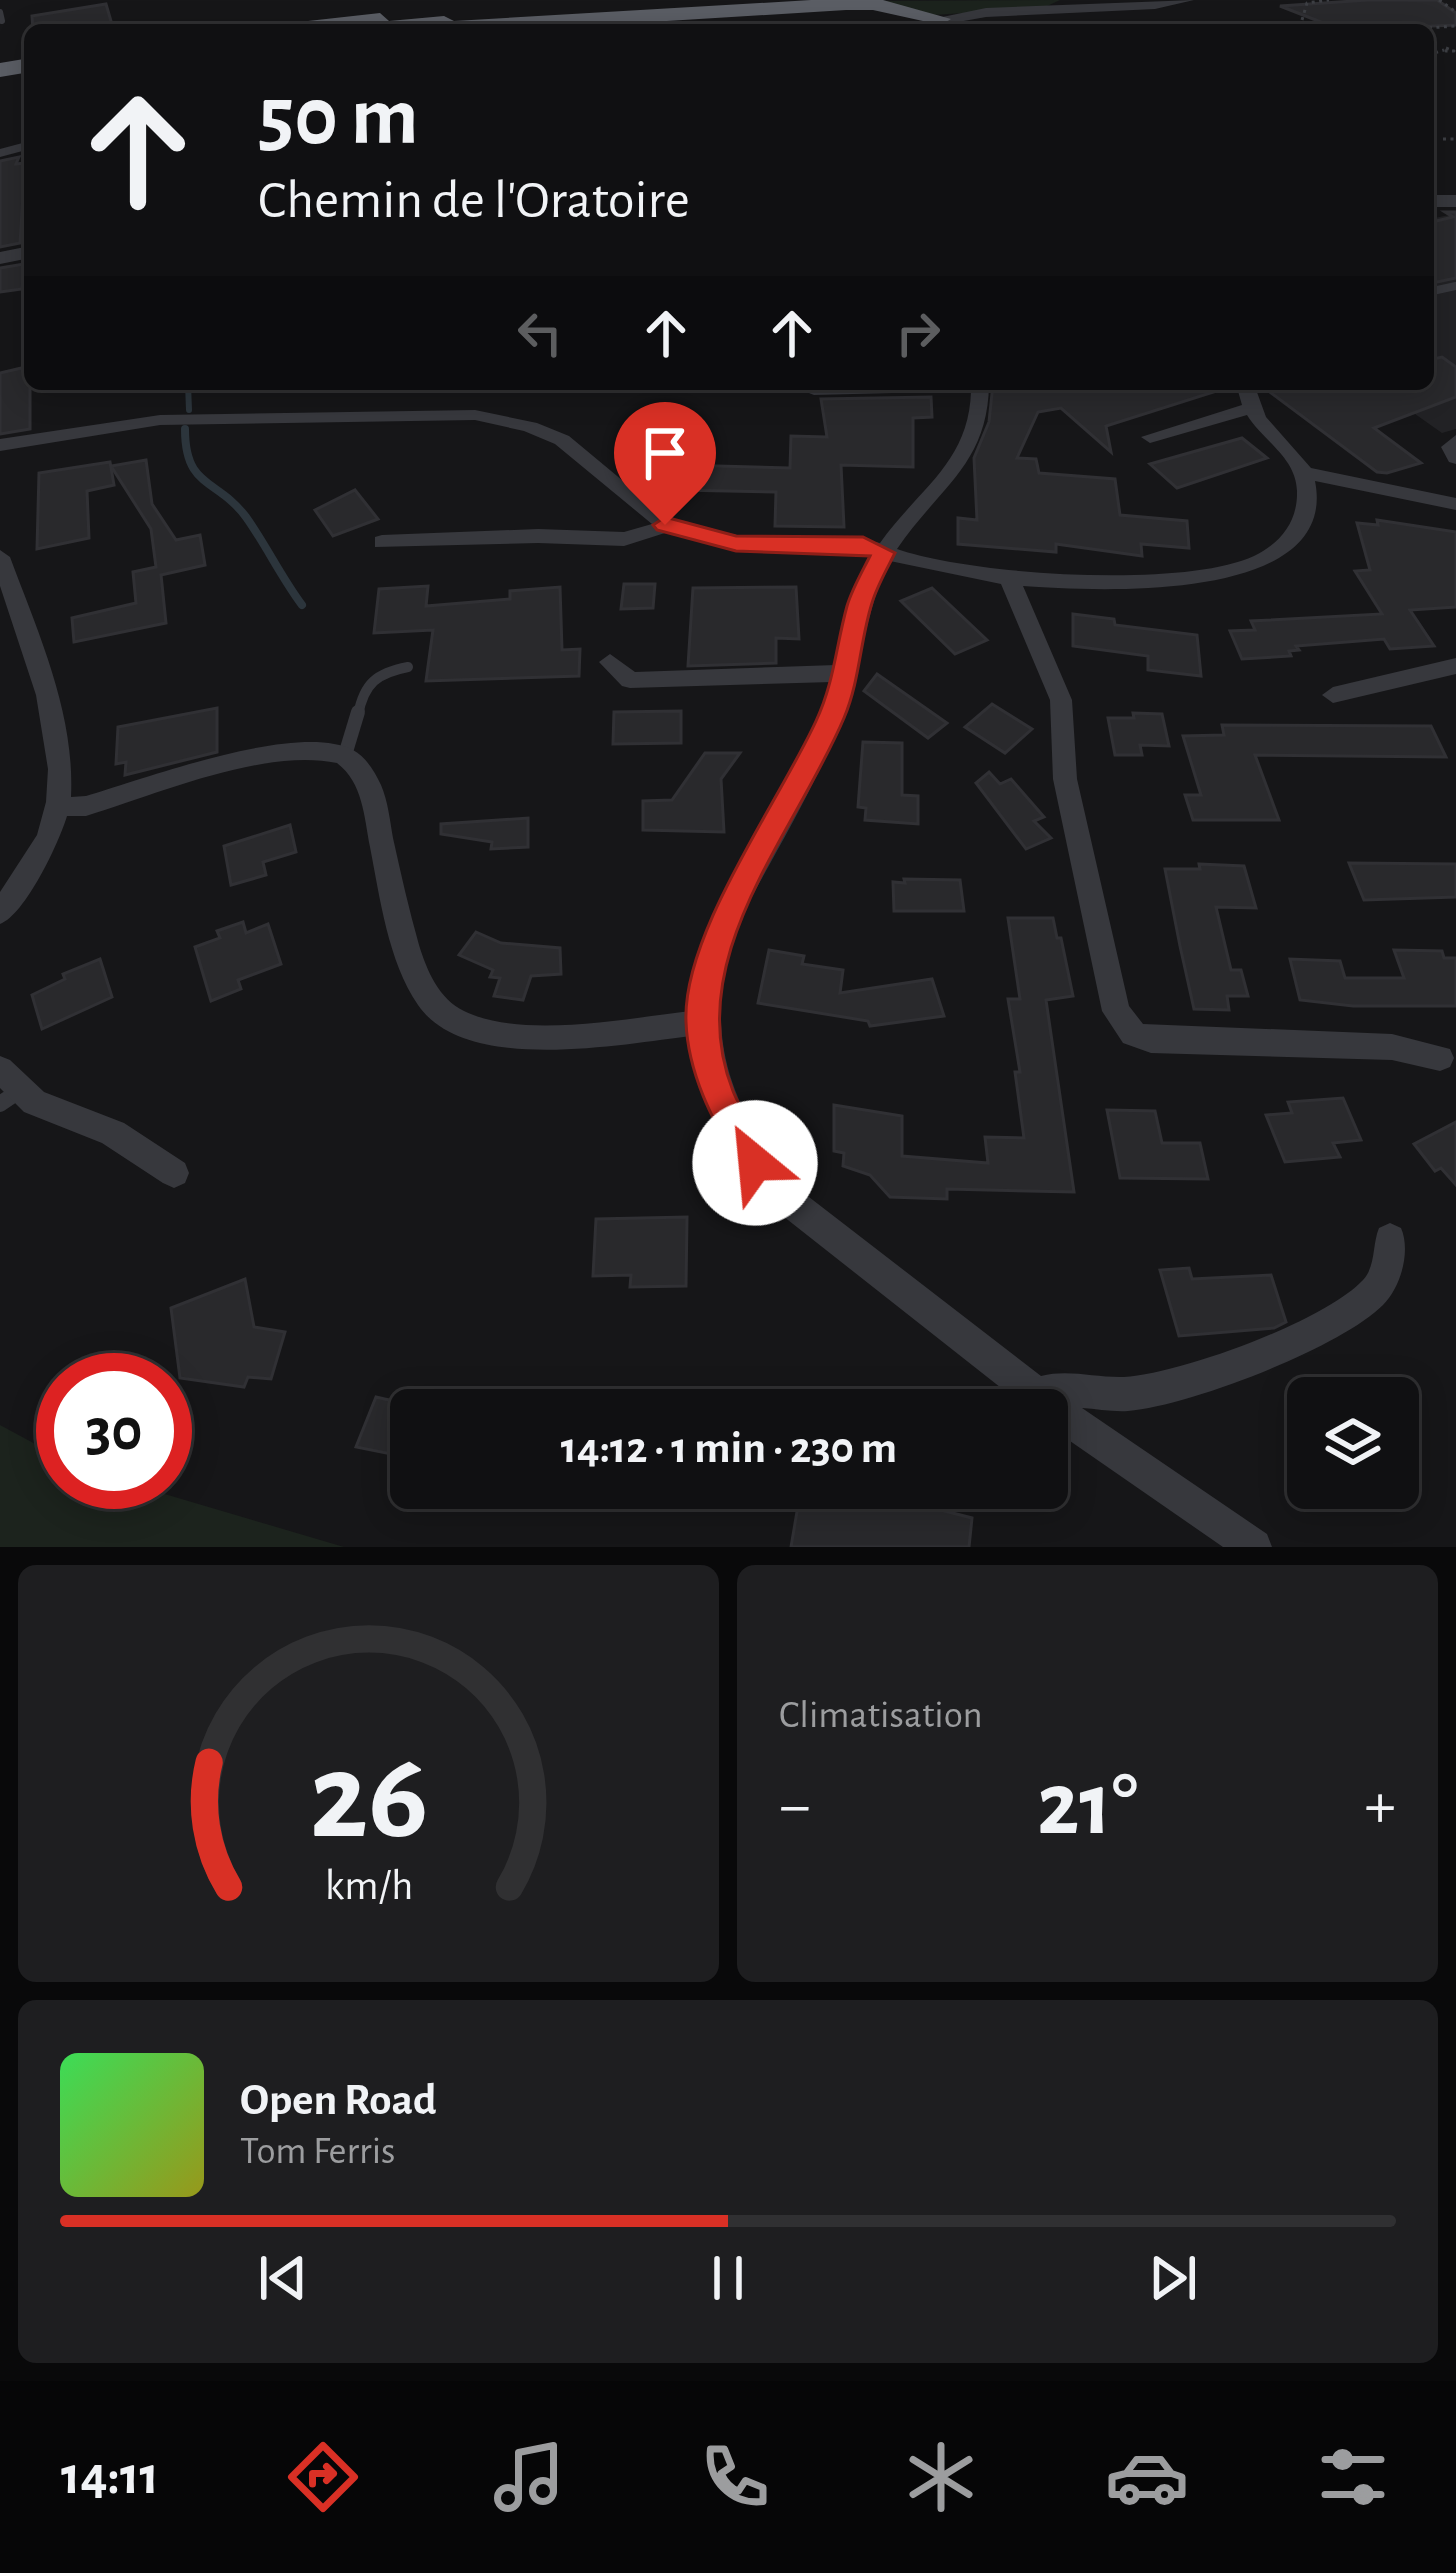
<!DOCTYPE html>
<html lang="fr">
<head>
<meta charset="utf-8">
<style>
	:root { --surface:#101012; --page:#1e1e20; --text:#f1f3f6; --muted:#9c9d9f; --line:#303032; --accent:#d93025 }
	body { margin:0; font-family:"Alegreya Sans",sans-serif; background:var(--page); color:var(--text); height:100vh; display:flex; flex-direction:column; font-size:45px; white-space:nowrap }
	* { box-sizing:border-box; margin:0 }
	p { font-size:39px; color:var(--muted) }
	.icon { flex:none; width:66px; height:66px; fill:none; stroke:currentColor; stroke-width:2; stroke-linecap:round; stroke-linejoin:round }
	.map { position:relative; height:1547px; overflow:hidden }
	.sheet { display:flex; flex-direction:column; gap:18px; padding:18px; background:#09090a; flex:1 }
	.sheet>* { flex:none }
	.top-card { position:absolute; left:24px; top:24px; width:1410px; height:366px; border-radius:18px; box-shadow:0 6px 30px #0003,0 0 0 3px var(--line); background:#101012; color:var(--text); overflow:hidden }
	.tools { position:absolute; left:1287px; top:1377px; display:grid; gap:24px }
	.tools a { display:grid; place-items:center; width:132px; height:132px; border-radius:18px; background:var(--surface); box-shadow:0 6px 30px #0003,0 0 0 3px var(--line); font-size:60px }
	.speed { position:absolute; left:36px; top:1353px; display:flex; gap:24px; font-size:60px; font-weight:700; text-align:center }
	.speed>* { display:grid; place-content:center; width:156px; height:156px; border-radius:50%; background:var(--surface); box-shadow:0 6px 30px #0003,0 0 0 3px var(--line); line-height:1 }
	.speed .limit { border:18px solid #d22; background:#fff; color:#111 }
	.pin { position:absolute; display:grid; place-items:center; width:102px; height:102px; color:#fff; margin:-123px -51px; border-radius:50% 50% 50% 0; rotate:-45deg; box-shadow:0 0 12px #0007 }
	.pin .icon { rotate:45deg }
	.me { position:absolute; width:132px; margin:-66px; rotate:332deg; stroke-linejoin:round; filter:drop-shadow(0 0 9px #0008) }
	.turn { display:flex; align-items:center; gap:42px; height:252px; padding:0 36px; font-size:54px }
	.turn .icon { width:156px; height:156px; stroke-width:2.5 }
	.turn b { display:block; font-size:84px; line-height:102px }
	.lanes { display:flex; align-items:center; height:114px; padding:0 36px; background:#0003; justify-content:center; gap:60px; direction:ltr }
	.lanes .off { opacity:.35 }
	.big { font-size:90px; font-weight:600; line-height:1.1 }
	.sheet .card { flex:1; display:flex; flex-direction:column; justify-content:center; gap:18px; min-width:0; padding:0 42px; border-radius:18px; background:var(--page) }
	.sheet .dial { align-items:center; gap:0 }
	.dial svg { height:312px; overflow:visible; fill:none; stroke:var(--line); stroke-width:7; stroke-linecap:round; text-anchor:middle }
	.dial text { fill:var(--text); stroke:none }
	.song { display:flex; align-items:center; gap:36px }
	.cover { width:144px; height:144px; border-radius:18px; background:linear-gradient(135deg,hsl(130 70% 55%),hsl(60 70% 35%)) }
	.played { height:12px; border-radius:6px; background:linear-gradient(90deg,var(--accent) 50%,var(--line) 50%) }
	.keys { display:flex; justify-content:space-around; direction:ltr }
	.heat { display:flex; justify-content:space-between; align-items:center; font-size:66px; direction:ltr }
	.sheet .tiles { flex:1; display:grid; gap:18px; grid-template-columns:1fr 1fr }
	.card:last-child { grid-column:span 2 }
	.trip { position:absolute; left:390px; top:1389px; width:678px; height:120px; border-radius:18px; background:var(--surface); box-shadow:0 6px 30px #0003,0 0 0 3px var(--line); font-weight:600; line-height:120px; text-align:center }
	.tab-bar { display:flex; height:192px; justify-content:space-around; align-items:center; background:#060607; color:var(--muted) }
	.tab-bar .icon { width:84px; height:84px }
	.tab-bar .active { color:var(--accent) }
	.tab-bar b { font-size:54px; color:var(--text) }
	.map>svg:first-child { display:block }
	.built { fill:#222225 }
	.green { fill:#1c231d }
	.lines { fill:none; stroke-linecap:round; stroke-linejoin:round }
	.stream-far1 { stroke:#2c353c; stroke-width:6 }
	.stream { stroke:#2c353c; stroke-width:8 }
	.building { fill:#29292c; stroke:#303034; stroke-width:3 }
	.path { stroke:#3d3f44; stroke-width:3; stroke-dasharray:3 4.5; stroke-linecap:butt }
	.service-far4 { stroke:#37383d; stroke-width:6 }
	.service-far3 { stroke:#37383d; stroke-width:8 }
	.service-far2 { stroke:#37383d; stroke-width:10 }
	.service-far1 { stroke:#37383d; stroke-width:14 }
	.service { stroke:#37383d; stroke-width:16 }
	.minor { fill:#37383d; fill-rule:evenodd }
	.tertiary { fill:#37383d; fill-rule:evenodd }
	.trunk { fill:#5b5e65; fill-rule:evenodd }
	.route { fill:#d93025; stroke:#8d1f18; stroke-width:3 }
</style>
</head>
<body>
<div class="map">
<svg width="1456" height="1547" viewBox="0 0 1456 1547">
	<rect width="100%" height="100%" fill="#161618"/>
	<!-- built -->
	<path class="built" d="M1456,214V429L1442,433L1408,409L1428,384V219Z"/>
	<!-- green -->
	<g class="green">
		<path d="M1060,0L1043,8L933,15L874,1Z"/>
		<path d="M0,1425L63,1459V1482H124L344,1547H0Z"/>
	</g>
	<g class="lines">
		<!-- stream-far1 -->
		<path class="stream-far1" d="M188,384L189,410"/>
		<!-- stream -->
		<path class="stream" d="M185,429C185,489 217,478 246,517C266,545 281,577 302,605"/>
	</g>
	<!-- building -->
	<g class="building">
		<path d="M1368,0H1437L1456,13V25L1341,30L1280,6Z"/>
		<path d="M106,4L113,28L33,30L32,16Z"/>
		<path d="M19,157L16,164L25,163L20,243L0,247V161Z"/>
		<path d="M1445,212H1456V278L1428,284V223L1453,217Z"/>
		<path d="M30,263V277L23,278L22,289L0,292V268Z"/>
		<path d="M1442,357L1456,367V397L1374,428L1421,463L1387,473L1377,472L1259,384H1428V360Z"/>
		<path d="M30,366V429L0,434V373Z"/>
		<path d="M993,384H1220V390L1106,426L1111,452L1061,408L1038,412L1017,458L1036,459L1039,473L1115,479L1120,515L1187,521L1189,548L1141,544L1142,556L1056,544V552L958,544V518L977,520L974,458L989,422Z"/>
		<path d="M931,397L932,417L913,418V467L841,465L844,527L775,526L776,492L679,490L681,465L790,468L791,436L827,437L821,399Z"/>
		<path d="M1242,438L1267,458L1177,488L1150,464Z"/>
		<path d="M146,460L152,504L176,540L200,535L205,565L161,575L166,623L74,642L72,618L136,603L133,572L156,567L151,529L111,466Z"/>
		<path d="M110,462L114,485L87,491L89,538L37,549L39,473Z"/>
		<path d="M355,490L378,519L333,536L315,510Z"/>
		<path d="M1377,520L1456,532V607L1410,610L1434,646L1390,649L1384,639L1296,646L1299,650L1289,651L1291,656L1242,659L1230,631L1255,630L1251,621L1382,614L1355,571L1370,570L1357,523L1378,525Z"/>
		<path d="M624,584H655L653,608L621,609Z"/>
		<path d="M428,586L426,606L510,599V591L560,587L562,650L580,649L579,676L426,681L433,630L374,633L379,589Z"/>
		<path d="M796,587L799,639L776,638V663L688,666L693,588Z"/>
		<path d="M932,588L987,640L955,654L901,601Z"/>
		<path d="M1073,614L1114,619L1115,625L1197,635L1201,676L1148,670V656L1073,646Z"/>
		<path d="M877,674L947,723L928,738L864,691Z"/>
		<path d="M992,704L1032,729L1005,753L965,727Z"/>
		<path d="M217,708V752L125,775L126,762L116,764L118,727Z"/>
		<path d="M681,711V743L613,744L614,712Z"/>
		<path d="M1133,713L1162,714L1169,746L1140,745L1142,755H1115L1108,718H1134Z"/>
		<path d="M1222,725L1431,726L1446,757L1255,755L1279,820H1193L1185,795H1201L1183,736L1224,735Z"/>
		<path d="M863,742L902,743V795L918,796V824L865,820L866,808L858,807Z"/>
		<path d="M705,753H740L721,779L724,832L643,830V801L672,800Z"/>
		<path d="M989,772L1000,784L1011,779L1044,817L1034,821L1051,838L1026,849L976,783Z"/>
		<path d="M528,818V847L491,849L492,842L441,834V824Z"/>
		<path d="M290,825L296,852L263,862L266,875L231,885L224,846Z"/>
		<path d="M1349,863L1456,864V897L1364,900Z"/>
		<path d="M1199,864L1244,866L1256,908L1216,907L1231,970H1241L1248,996H1227L1229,1010L1194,1009L1180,946L1165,869H1200Z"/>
		<path d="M904,879L960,880L964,911H894L893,882L905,883Z"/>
		<path d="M1008,918H1053L1057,938H1061L1073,996L1046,1000L1074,1192L947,1189V1199L890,1197L870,1175L843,1166L844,1153L834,1151V1105L902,1116V1156L988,1163L985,1137L1024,1138L1015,1072H1020L1008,999H1020Z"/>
		<path d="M243,922L246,933L268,924L281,964L238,980L241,989L211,1001L195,947L220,938L217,931Z"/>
		<path d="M476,932L501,943L560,948L561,974L531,976L523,1000L494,996L500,978L490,977L493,970L459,955Z"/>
		<path d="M769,950L804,956L802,964L843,970L840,993L932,979L944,1016L870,1026L868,1021L758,1003Z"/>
		<path d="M1394,950L1442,951L1444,958H1456V1006H1353L1300,1000L1290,959L1340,961L1345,978H1404Z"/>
		<path d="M100,959L112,997L42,1029L32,995L65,979L63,974Z"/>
		<path d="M1343,1098L1361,1140L1333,1143L1340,1157L1285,1162L1266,1115L1292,1113L1288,1102Z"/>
		<path d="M1107,1110L1155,1111L1162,1143H1200L1208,1179L1120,1178Z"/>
		<path d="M1456,1122V1185L1441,1168L1435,1171L1414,1144Z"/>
		<path d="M687,1217L686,1286L630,1287L631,1275L593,1276L596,1219Z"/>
		<path d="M1189,1268L1192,1279L1271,1275L1286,1322L1274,1328L1179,1336L1160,1270Z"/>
		<path d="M245,1279L254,1327L285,1332L271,1379L248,1377L244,1387L180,1378L171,1308Z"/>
		<path d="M376,1397L411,1405V1458L356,1447Z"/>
		<path d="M801,1488H855L972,1518L969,1547H791Z"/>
	</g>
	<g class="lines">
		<!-- path -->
		<g class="path">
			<path d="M1439,0L1456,12"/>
			<path d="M1302,20L1307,3L1329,0"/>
			<path d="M1399,30L1456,26"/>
			<path d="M1446,48L1454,51H1446Z"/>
			<path d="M1428,55L1444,50"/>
			<path d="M1443,139H1456"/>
		</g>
		<!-- service-far4 -->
		<path class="service-far4" d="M0,12L2,21"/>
		<!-- service-far3 -->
		<path class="service-far3" d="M1428,292L1456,286"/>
		<!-- service-far2 -->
		<path class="service-far2" d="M358,715C364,683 377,673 408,667"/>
		<!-- service-far1 -->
		<path class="service-far1" d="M345,755L358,712"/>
		<!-- service -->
		<path class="service" d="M0,1104L22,1089"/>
		<!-- minor -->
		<g class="minor">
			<path d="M30,141V149L0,157V149Z"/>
			<path d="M786,384H989C988,465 938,488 897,549C971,575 1183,589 1254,556C1281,543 1298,521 1297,491C1296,457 1263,441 1247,415L1150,443L1141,437L1242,405L1236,384H1254L1266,417L1311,468L1456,498V510L1315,481C1340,605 1095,591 1023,586L1072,700L1077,779L1129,1006L1143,1024L1392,1034L1450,1049L1454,1058L1450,1067L1440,1071L1392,1060L1151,1053L1123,1043L1102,1011L1053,779L1050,700L1001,584L890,561C865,609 863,664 844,712C815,791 768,863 730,938C706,1043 729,1106 796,1187L1041,1376C1069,1369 1096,1378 1124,1377C1180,1374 1325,1321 1363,1280C1376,1266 1372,1245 1379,1228L1390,1223L1401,1228C1411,1251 1401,1287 1383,1305C1340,1348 1189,1406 1128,1411C1113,1412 1097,1409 1082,1408L1267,1534L1272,1547H1223L1070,1441L1047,1423V1410L1024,1406L774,1209L731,1149L715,1118L699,1077L692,1036C621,1044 466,1075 418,1005C388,961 380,898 370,847C364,816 363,783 337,763C263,748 158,794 86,816H67C59,843 25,915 0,924V892L37,835L46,802L48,769L36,695L0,586V550L10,557C39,635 75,713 71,797L86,796C145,779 297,721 353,750C366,757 375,772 381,785C388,801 390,821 393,838C401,874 409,910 419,945C427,971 439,999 464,1011C523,1040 627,1018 691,1011L704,938L793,773L832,682L630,688L622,686L599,662L610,654L635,672L836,665L855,592L872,555L727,548L668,532L624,546L538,543L375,547V537L382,535L538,529L624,532L652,524L555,444L524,431L475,420L160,425L0,451V439L160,415L475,410L537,423L569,436L658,510L692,527L749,537L857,538L880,543C918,489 969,463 971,391L814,395Z"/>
			<path d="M1456,435V464L1449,462L1441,447Z"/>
			<path d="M1456,658V674L1333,703L1322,695L1333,687Z"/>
			<path d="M0,1056L10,1060L44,1092L124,1123L185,1163L189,1173L185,1183L174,1188L163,1183L102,1143L24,1112L0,1088Z"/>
		</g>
		<!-- tertiary -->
		<g class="tertiary">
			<path d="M1194,0L1155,9L986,17L913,30L918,22L986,8Z"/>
			<rect x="1428" y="195" width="28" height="12"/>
			<path d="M30,246V258L0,264V252Z"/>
		</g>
		<!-- trunk -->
		<g class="trunk">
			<path d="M811,0H883L951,19L941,25L873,10H846L521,30H270L281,24L380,13L389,21L444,16L454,21Z"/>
			<path d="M30,58V72L0,77V63Z"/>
		</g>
	</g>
	<!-- route -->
	<path class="route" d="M665,517L736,536L863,537L895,553C887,569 877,586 872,603C860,641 860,680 844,718C795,834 680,958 733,1091C743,1116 761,1138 772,1163L767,1175L755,1180L743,1175C717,1127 688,1078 686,1022C682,934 779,802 816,721C834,683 836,646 847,606C852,589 862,572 870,556L736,551L657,530L653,525Z"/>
</svg>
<div class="tools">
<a><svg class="icon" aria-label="layers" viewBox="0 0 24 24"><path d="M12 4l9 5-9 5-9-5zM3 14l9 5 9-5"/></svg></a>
</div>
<div class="speed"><div class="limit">30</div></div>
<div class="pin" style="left:665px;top:525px;background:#d93025"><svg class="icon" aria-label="arrive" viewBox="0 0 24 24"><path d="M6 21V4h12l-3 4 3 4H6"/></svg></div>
<svg class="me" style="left:755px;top:1163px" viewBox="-20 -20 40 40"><circle r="19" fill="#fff"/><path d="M0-13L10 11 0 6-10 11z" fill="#d93025"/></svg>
<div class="trip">14:12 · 1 min · 230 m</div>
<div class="top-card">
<div class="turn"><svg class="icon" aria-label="ahead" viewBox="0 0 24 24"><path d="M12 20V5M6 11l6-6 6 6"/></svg><div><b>50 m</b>Chemin de l'Oratoire</div></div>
<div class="lanes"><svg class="icon off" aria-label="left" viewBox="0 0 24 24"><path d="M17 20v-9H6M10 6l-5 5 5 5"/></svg><svg class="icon" aria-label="ahead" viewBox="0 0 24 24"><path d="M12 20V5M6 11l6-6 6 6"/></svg><svg class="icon" aria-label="ahead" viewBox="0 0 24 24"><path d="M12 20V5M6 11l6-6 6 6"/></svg><svg class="icon off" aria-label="right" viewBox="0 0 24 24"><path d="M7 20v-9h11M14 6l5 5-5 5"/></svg></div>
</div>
</div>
<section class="sheet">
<div class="tiles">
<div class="card dial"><svg viewBox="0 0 100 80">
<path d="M14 69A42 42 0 1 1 86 69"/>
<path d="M14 69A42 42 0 0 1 9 37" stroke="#d93025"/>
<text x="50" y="56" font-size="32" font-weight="700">26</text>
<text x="50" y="72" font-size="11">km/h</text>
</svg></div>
<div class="card"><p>Climatisation</p>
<div class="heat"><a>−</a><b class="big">21°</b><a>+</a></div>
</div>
<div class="card">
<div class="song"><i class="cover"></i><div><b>Open Road</b><p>Tom Ferris</p></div></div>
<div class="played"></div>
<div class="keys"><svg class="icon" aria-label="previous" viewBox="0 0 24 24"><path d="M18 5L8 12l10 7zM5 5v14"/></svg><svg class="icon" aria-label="pause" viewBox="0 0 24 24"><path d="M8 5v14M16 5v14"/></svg><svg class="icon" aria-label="next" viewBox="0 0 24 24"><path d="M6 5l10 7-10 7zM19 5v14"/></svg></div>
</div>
</div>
</section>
<nav class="tab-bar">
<b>14:11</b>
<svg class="icon active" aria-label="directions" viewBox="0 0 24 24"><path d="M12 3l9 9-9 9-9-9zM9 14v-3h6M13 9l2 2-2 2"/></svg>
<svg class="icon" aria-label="music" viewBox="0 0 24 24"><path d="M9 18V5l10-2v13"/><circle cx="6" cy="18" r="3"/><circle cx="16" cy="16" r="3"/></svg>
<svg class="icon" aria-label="phone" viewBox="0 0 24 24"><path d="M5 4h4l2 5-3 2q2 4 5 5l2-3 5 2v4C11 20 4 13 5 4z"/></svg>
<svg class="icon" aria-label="climate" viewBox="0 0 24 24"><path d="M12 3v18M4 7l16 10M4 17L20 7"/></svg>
<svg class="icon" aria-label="car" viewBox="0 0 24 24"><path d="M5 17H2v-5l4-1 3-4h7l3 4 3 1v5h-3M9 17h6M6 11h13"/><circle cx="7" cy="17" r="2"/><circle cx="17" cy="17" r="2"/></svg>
<svg class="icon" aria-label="filters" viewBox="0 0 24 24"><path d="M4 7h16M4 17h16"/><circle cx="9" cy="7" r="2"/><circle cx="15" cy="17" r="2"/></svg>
</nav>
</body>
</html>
